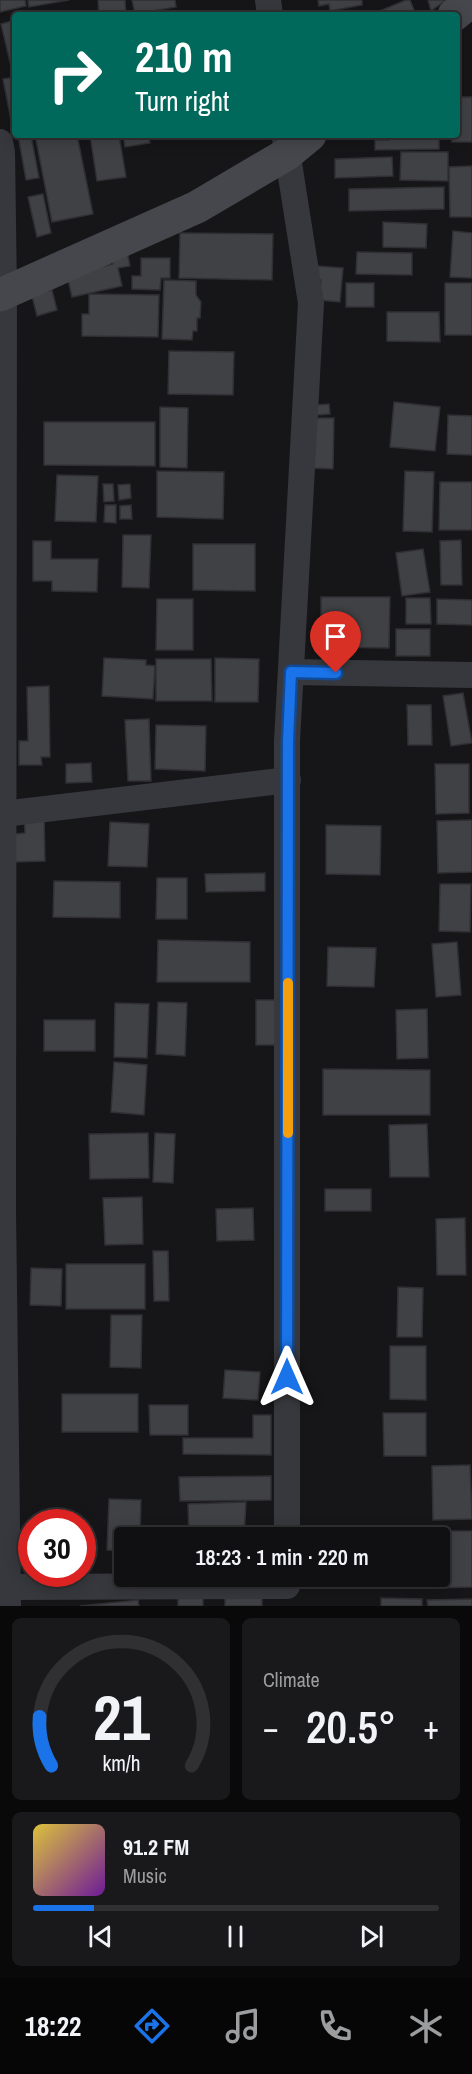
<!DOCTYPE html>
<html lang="en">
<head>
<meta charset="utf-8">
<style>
	:root { --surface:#101012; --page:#19191b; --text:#f1f3f6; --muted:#9c9d9f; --line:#303032; --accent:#1a73e8 }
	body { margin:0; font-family:"Archivo Narrow",sans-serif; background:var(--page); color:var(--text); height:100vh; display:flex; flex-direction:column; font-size:22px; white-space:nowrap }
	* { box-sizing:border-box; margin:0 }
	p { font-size:20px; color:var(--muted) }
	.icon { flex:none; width:33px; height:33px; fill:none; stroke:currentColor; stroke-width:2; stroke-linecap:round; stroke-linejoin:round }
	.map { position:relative; height:1606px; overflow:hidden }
	.sheet { display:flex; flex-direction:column; gap:12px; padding:12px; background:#09090a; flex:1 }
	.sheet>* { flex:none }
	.banner { position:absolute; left:12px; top:12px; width:448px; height:126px; border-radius:6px; box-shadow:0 3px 15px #0003,0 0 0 2px var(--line); background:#00695c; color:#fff; overflow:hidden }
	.speed { position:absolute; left:18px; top:1509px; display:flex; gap:12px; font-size:30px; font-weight:700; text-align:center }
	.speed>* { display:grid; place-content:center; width:78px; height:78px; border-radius:50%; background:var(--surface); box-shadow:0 3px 15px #0003,0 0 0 2px var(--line); line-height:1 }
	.speed .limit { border:9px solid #d22; background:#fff; color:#111 }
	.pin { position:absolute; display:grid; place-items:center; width:51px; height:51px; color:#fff; margin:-62px -26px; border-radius:50% 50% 50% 0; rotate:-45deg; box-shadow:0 0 6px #0007 }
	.pin .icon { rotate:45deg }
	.me { position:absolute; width:66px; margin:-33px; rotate:0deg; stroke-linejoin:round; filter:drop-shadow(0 0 4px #0008) }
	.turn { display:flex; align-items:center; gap:21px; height:126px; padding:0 24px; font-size:27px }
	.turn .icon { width:78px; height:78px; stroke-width:2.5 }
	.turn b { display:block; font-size:42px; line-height:51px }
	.big { font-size:45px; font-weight:600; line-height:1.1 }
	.sheet .tile { flex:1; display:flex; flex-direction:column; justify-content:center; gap:9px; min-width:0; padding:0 21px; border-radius:9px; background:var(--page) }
	.sheet .dial { align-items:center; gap:0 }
	.dial svg { height:156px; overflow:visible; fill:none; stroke:var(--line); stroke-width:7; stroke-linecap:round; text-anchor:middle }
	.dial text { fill:var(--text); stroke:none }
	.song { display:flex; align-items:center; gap:18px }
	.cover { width:72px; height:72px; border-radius:9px; background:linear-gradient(135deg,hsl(50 70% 55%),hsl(280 70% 35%)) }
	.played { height:6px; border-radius:3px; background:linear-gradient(90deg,var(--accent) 15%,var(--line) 15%) }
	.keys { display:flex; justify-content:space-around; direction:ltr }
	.heat { display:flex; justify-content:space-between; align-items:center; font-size:33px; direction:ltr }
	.sheet .tiles { flex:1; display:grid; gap:12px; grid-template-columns:1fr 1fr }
	.tile:last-child { grid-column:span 2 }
	.trip { position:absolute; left:114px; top:1527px; width:336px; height:60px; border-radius:6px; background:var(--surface); box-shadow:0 3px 15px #0003,0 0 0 2px var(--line); font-weight:600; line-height:60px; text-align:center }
	.tab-bar { display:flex; height:96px; justify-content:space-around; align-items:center; background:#060607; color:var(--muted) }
	.tab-bar .icon { width:42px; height:42px }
	.tab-bar .current { color:var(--accent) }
	.tab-bar b { font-size:27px; color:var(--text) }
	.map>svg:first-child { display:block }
	.building { fill:#404145; stroke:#303034; stroke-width:1.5 }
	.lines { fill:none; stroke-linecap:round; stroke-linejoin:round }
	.street { stroke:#37383d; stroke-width:26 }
	.secondary { stroke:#45474d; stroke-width:33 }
	.route-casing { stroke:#114b97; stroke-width:15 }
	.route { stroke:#1a73e8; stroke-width:10 }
	.slow { stroke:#f59e0b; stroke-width:10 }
</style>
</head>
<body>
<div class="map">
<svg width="472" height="1606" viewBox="0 0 472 1606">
	<rect width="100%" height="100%" fill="#161618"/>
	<!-- building -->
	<g class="building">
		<path d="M0,0H25L26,6L0,12Z"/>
		<path d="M28,0H69L29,7Z"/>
		<path d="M98,0H125L126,15H99Z"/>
		<path d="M132,0H175L176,7L135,14Z"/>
		<path d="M318,0H362V5L330,11L329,4L319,6Z"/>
		<path d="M406,0H410L416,15H370Z"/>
		<path d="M428,0H446L431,11Z"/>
		<path d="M15,20V75H13L1,24Z"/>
		<path d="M15,77V125H12L3,79Z"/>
		<path d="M458,97H472V142H452V135H458Z"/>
		<path d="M18,135H31L39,178L26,180Z"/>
		<path d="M35,135H77L93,214L52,222Z"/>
		<path d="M90,135H119L126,177L97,181Z"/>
		<path d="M123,135H148L150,143L125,147Z"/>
		<path d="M389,135H439V149L375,150V140H389Z"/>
		<path d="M401,152H448V181L400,180Z"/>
		<path d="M392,157L393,176L335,178V159Z"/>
		<path d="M472,166V217H450L449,167Z"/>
		<path d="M444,187V209L349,211V189Z"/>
		<path d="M43,194L51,233L37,237L28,197Z"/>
		<path d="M383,222L427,224L426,248L383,247Z"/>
		<path d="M453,231L472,233V278L450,277Z"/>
		<path d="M180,233L273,234L272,280L179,278Z"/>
		<path d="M126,246L130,266L118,268L122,286L72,297L67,275L113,264L110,250Z"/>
		<path d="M357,252L412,253V275L356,274Z"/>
		<path d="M141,258H170V278H161L160,290L132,289V276H141Z"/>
		<path d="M317,266L343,268L340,302L319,300L321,280H316Z"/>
		<path d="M164,280L196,281V295L201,302L200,318H197V331H193L192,340L162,339Z"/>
		<rect x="346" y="283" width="28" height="24"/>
		<rect x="445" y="283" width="27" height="52"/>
		<path d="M52,290L57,310L37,316L32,296Z"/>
		<path d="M89,294L159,295L158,337L82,336V314H89Z"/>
		<path d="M387,312H439L440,342L387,341Z"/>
		<path d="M169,351L234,352L233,395L168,394Z"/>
		<path d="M394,402L440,407L435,451L390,447Z"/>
		<path d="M329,404L330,414L317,415L316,405Z"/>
		<path d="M160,407L188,408L187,468L160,467Z"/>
		<path d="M448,415L472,416V455L447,454Z"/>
		<path d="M315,418H334L333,469L314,468Z"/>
		<path d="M44,422H155V466L44,465Z"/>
		<path d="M157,471L224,472L223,519L157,517Z"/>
		<path d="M405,471L434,472L432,532L403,531Z"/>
		<path d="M57,475L98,476L96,522L55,521Z"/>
		<path d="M440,482H472V530H439Z"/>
		<path d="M103,484H113L114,501L104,502Z"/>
		<path d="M130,484L131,498L119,500L118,485Z"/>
		<path d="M105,505H116V523L104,522Z"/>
		<path d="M131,505L132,519H120V506Z"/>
		<path d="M123,535H151L149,588L122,587Z"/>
		<path d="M461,540L462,585H441L440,541Z"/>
		<path d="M33,541H51V559H98L97,592L52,591V581H33Z"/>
		<path d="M193,544H255V591L193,590Z"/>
		<path d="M423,549L430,592L402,596L396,553Z"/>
		<path d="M321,597H390L389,648L321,647Z"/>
		<path d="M406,598H430L431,624H406Z"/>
		<path d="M157,599H193V650H156Z"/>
		<path d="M437,599L472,600V625L437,624Z"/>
		<rect x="396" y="629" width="34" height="27"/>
		<path d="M104,658L146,660V665L155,666L153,699L102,696Z"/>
		<path d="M215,658L259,659L258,702H215Z"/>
		<path d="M156,659H211L212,701H156Z"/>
		<path d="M49,686L50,757H41L42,765H19V741H28L27,687Z"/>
		<path d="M463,693L472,743L451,746L443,696Z"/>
		<path d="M407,705H431L432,745H408Z"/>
		<path d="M149,719L151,781H128L125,720Z"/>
		<path d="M156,725L206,726L205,771L155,769Z"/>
		<path d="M91,763L92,782L66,783V764Z"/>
		<path d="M435,764H469V813L436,814Z"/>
		<path d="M44,815L45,861L15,862L14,834L25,833L24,816Z"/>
		<path d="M472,820V872L438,873L437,821Z"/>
		<path d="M110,822L149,824L147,867L108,866Z"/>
		<path d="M326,825L381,826L380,875L326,874Z"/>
		<path d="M265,873V891L206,892L205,874Z"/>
		<path d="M157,878H187V919H156Z"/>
		<path d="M54,881L120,882V918L53,917Z"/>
		<path d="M440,884H471L470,932L439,931Z"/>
		<path d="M158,940L250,942V982H157Z"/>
		<path d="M457,942L461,995L436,997L432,944Z"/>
		<path d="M328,947L376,948L374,987L327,986Z"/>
		<rect x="256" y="1000" width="19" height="45"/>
		<path d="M158,1002L187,1003L185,1056L156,1054Z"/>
		<path d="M115,1003L149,1004L147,1058L114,1057Z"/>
		<path d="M427,1009L428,1058L397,1059L396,1010Z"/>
		<rect x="44" y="1020" width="51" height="31"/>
		<path d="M114,1062L147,1065L144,1115L111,1112Z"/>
		<path d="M323,1069L430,1070V1115H323Z"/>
		<path d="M427,1124L429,1177H390L389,1125Z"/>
		<path d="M148,1133L149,1178L90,1179L89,1134Z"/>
		<path d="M155,1133L175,1134L173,1183L153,1182Z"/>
		<rect x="325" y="1189" width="46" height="22"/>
		<path d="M142,1197L143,1244L105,1245L103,1198Z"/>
		<path d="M253,1208L254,1240L217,1241L216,1209Z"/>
		<path d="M465,1218L466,1275H437L436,1219Z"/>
		<path d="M153,1251H168L169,1301H154Z"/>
		<rect x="66" y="1264" width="79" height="45"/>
		<path d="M31,1268L62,1269L61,1306L30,1305Z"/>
		<path d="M398,1287L423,1288L422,1337H397Z"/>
		<path d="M111,1315H142L141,1368L110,1367Z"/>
		<path d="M390,1346H426V1400L390,1399Z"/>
		<path d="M225,1370L260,1372L258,1400L223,1398Z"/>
		<rect x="62" y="1394" width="76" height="38"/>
		<path d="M149,1405H188V1435H150Z"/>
		<path d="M383,1413H426V1456H384Z"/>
		<path d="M253,1415H271V1455L183,1454V1438H253Z"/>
		<path d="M470,1465L472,1519L433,1520L432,1466Z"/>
		<path d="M271,1476V1500L180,1501L179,1477Z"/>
		<path d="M109,1499L141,1500L140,1538H124V1551L107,1550Z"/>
		<path d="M246,1502L244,1538H189L188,1504Z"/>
		<path d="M436,1531H472V1587L437,1588V1576H440V1538H436Z"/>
		<path d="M320,1576H421L422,1585L342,1587L341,1579L320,1580Z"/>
		<path d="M203,1594V1606H178V1595Z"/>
		<rect x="225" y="1595" width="37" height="11"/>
		<path d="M381,1598L422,1599V1606H381Z"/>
		<path d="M472,1599V1606H428L427,1600Z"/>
		<path d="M138,1600L139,1606H80Z"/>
	</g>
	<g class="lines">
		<!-- street -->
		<g class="street">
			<path d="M268,0L270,15"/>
			<path d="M285,138L311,303L287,741V1538"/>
			<path d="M0,142L2,152L4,292L3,1209L8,1606"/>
			<path d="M291,672L472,675"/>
			<path d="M3,814L288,780"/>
			<path d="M8,1587L287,1586"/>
		</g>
		<!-- secondary -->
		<g class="secondary">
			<path d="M454,15L472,0"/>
			<path d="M0,295L197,207L287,154L310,135"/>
		</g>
	</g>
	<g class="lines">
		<defs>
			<path id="route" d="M287,1377L288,741L291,672L336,673"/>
		</defs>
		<!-- route casing -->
		<use href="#route" class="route-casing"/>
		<!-- route -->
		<use href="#route" class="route"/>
		<!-- slow -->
		<path class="slow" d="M288,983V1133"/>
	</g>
</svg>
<div class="speed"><div class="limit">30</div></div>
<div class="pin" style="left:336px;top:673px;background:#d93025"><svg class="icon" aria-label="arrive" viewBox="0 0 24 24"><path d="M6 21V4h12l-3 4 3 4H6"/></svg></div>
<svg class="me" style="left:287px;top:1377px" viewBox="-20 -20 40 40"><path d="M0-17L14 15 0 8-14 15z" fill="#1a73e8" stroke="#fff" stroke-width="4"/></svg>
<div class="trip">18:23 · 1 min · 220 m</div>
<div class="banner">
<div class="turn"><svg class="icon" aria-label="right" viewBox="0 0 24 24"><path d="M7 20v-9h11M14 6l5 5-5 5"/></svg><div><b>210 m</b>Turn right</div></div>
</div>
</div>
<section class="sheet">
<div class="tiles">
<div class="tile dial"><svg viewBox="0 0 100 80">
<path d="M14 69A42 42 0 1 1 86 69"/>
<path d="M14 69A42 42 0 0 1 8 44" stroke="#1a73e8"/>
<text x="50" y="56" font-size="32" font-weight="700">21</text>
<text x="50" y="72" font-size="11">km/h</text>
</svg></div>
<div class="tile"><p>Climate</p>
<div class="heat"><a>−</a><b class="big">20.5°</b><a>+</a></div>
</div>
<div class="tile">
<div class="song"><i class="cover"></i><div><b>91.2 FM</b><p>Music</p></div></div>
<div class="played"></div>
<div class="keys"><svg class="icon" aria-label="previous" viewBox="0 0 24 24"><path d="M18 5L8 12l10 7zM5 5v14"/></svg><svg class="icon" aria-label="pause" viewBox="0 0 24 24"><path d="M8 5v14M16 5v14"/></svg><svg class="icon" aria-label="next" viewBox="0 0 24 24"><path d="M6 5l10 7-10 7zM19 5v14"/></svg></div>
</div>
</div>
</section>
<nav class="tab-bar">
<b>18:22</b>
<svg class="icon current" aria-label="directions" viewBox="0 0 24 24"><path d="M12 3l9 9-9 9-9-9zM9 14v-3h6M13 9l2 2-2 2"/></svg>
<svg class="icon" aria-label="music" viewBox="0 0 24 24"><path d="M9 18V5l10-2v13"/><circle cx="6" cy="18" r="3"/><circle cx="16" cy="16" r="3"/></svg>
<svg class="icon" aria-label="phone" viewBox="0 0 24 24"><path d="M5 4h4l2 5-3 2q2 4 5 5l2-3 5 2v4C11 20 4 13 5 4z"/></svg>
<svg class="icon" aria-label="climate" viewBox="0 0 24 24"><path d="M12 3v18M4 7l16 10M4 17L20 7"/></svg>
</nav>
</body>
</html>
